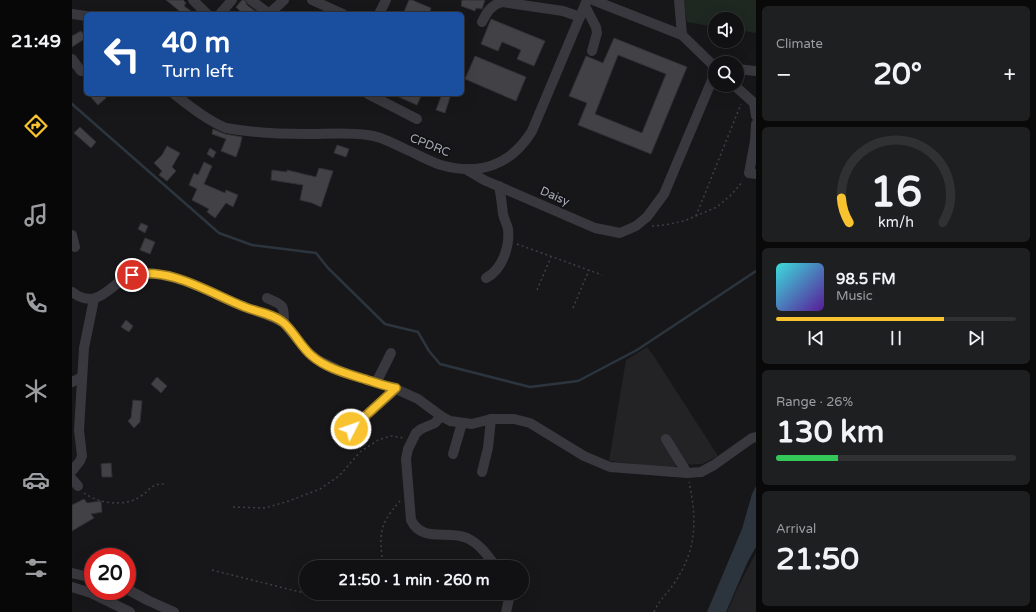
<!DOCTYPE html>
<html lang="en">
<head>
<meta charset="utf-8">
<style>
	:root { --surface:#111113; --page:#1e1f21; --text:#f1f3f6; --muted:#9c9da0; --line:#303133; --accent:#f8c32f }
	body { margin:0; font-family:"Varela Round",sans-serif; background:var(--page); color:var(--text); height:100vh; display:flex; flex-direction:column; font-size:15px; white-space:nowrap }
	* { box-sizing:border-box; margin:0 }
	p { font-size:13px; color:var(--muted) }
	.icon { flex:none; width:22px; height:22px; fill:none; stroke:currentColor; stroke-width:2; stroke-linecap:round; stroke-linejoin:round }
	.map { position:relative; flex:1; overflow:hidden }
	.drawer { display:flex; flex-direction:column; gap:6px; padding:6px; background:#09090a; width:280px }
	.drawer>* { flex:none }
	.banner { position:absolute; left:12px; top:12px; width:380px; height:84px; border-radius:6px; box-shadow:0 4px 16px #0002,0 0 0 1px var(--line); background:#1a4fa0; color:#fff; overflow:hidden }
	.tools { position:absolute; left:636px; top:12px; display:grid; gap:8px }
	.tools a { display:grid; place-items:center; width:36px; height:36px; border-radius:50%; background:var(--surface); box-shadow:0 4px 16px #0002,0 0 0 1px var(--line); font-size:20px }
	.speed { position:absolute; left:12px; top:548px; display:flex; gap:8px; font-size:20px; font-weight:700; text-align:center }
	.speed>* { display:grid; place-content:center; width:52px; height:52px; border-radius:50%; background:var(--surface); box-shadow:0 4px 16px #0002,0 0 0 1px var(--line); line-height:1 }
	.speed .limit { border:6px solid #d22; background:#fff; color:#111 }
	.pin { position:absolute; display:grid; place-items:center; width:34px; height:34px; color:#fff; margin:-17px; border:2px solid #fff; border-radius:50%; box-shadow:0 1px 4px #0007 }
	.me { position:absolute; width:44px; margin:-22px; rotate:49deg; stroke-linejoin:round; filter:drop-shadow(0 0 3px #0008) }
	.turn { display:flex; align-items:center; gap:14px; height:84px; padding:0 12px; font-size:18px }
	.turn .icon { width:52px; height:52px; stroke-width:2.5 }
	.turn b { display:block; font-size:28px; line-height:34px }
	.big { font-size:30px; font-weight:700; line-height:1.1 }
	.drawer .tile { flex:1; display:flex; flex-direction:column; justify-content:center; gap:6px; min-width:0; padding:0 14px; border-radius:6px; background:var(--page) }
	.drawer .dial { align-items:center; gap:0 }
	.dial svg { height:104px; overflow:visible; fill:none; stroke:var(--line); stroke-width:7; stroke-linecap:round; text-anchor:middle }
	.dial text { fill:var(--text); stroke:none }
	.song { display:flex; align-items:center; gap:12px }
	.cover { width:48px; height:48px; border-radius:6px; background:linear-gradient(135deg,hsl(180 70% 55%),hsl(270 70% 35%)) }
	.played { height:4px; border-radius:2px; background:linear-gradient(90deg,var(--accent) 70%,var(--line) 70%) }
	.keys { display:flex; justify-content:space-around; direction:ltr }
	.heat { display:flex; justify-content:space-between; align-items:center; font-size:22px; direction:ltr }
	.charge { height:6px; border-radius:3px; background:linear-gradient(90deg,#34c759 26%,var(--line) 0) }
	.trip { position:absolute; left:227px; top:560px; width:230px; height:40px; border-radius:20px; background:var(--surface); box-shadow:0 4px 16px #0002,0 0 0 1px var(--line); font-weight:700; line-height:40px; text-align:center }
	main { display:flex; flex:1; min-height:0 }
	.dock { display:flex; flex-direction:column; width:72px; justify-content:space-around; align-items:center; background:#070708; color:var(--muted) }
	.dock .icon { width:28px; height:28px }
	.dock .selected { color:var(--accent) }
	.dock b { font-size:18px; color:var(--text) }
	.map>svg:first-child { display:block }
	.built { fill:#232326 }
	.green { fill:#1e2720 }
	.water { fill:#2c353e }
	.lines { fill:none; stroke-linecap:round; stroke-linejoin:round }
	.stream { stroke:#2c353e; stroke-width:2.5 }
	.building { fill:#414146; stroke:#313135; fill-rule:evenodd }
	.path { stroke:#3e3f45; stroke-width:1.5; stroke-dasharray:2 3; stroke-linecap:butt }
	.minor { stroke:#38383e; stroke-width:10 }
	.route-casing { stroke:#a17f1f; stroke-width:10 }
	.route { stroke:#f8c32f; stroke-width:7 }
	.labels { text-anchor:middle; stroke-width:3.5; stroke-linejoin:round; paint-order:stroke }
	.street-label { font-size:12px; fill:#a8acb9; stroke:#121214 }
</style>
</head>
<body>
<main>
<nav class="dock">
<b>21:49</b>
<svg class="icon selected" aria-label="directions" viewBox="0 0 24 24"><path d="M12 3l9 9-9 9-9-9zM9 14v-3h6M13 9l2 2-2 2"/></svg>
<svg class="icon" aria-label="music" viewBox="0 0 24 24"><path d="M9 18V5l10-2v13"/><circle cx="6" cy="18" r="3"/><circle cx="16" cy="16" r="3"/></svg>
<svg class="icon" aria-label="phone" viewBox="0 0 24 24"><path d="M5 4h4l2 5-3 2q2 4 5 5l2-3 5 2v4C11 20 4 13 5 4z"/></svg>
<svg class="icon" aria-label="climate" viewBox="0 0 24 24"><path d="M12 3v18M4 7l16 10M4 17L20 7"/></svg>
<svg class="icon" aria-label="car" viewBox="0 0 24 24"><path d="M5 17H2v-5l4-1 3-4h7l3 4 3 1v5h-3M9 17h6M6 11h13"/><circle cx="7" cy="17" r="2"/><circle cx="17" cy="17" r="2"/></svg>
<svg class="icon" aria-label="filters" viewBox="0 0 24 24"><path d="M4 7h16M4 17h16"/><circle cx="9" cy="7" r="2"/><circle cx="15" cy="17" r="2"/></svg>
</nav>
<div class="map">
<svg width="684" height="612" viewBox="0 0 684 612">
	<rect width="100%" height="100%" fill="#171719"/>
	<!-- built -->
	<g class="built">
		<path d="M575,347L581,355L646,456L630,464L608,465L599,468L537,461L554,360Z"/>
		<path d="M684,553V612H655L667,585Z"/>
	</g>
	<!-- green -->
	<path class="green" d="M611,0H684V33L665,30V19H643V27L615,22Z"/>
	<!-- water -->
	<path class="water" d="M684,486V547L676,561L654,612H635L670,529L680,494Z"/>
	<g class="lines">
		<!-- stream -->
		<path class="stream" d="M0,104L147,233L180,245L244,253L256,268L313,324L346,332L357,351L368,364L458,387L506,381L565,350L684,271"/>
	</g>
	<!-- building -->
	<g class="building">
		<path d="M94,0H111L114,3L112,6L123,14H111Z"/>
		<path d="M170,0H173L175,5L187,14H171L164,7Z"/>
		<path d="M337,0H340L359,8L357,14H331Z"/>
		<path d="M390,0H413L410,9L404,8L403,11L389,6Z"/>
		<path d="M419,19L473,41L462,66L445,59L449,50L430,42L426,51L409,44Z"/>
		<path d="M9,31L14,38L0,47V36Z"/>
		<path d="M542,38L615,67L579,154L506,125L515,103L497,96L514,56L531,63ZM546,55L594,74L570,133L523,114Z"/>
		<path d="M403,56L454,77L444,101L393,79Z"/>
		<path d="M16,94H30L34,98L26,105Z"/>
		<path d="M320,94H350L345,105Z"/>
		<path d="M370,94H379L373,113L364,110Z"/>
		<path d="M8,127L24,142L19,148L2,133Z"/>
		<path d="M141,129L153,134L170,137L168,146L164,157L149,151L154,139L140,134Z"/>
		<path d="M265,145L277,149L274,157L262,153Z"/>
		<path d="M95,146L108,153L100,167L104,171L95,181L87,175L90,171L82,163L90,155Z"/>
		<path d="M138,148L144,152L141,158L135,154Z"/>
		<path d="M132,162L140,166L132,184L153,193L154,190L166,195L161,207L154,203L143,218L135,212L137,209L120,200L125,189L117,185L122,173L126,175Z"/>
		<path d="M247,168L261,171L249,207L240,203L228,200L231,185L199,180L200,170L215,172V170L244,177Z"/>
		<path d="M69,223L76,226L73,233L66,229Z"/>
		<path d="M73,238L83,242L78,254L68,250Z"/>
		<path d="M54,320L61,326L57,332L49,327Z"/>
		<path d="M85,377L95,386L89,393L79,384Z"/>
		<path d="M61,400L70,401L68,422L62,428L56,421L59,418Z"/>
		<path d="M39,463L40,477H30L29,464Z"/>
		<path d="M12,499L15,503L29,501L30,512L19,514L22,518L0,531V505Z"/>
	</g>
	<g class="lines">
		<!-- path -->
		<g class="path">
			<path d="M624,216L669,104"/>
			<path d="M580,226L593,225L612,221L645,207L660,194L671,181"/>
			<path d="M445,244L530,275"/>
			<path d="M465,290L479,257"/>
			<path d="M501,308L517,270"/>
			<path d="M12,493C27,504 54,507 69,496C79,490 79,483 93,484"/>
			<path d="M161,507L193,508L217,501L248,489L267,476L288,452L306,440L319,436L332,438"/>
			<path d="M311,567C308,535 305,527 328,501"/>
			<path d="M140,570L260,600C273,601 283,600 295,593"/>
			<path d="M582,612C587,600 596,593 603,582C625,549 625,519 617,482"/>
		</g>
		<!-- minor -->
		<g class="minor">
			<path d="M121,0L135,14"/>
			<path d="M179,0L196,13L199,12L212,0"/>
			<path d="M240,0L271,14"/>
			<path d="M521,0L610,35L643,67"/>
			<path d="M607,0L610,35"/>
			<path d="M513,6L524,27L525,33L520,51"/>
			<path d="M0,14L14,16"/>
			<path d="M148,14L160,0"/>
			<path d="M307,14L314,0"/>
			<path d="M410,22C415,12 419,5 430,2L491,11L508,17"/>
			<path d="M0,59L9,71"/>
			<path d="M665,69L684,71"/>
			<path d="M662,85L682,103L684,116"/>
			<path d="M102,94C119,107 135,120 154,128C176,132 209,134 233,134C254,134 276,132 296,135C309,136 322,144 333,149C345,154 357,161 369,165C408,176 439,165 460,131L515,0"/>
			<path d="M296,94L345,119"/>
			<path d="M684,124L683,141L677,173L684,174"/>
			<path d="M395,170L412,180L523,228L548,233L564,226L575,217L592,194L643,73"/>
			<path d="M0,235L3,247"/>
			<path d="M414,278C430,270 438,247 436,229C435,224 432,219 431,214C430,205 429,195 427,186"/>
			<path d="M0,292C31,315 41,273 70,273C104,273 134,290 163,303C177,309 192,313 206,320L212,323L235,351L246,360L271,372L324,389L346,399L369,416L378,421L400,424L419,419H442L458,423L512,456L538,467L615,473L629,472L642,465L680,438L684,437"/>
			<path d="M195,298C212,306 212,304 212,323"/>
			<path d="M0,382L10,377"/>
			<path d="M303,382L307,377L319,353"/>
			<path d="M369,416L363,423L349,429L344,433L336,449L334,459L339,520C350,543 375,530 395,538C408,544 416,556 424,567"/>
			<path d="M279,429L324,389"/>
			<path d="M594,439L615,473"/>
			<path d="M381,454L390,423"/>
			<path d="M0,471L8,461L10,456L7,430L12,348L22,299"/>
			<path d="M410,472L416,448L419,419"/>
			<path d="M0,479L6,486"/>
			<path d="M0,573L21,578"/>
			<path d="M0,587L19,593L58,612"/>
			<path d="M55,589L75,600L102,612"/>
			<path d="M434,612L437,599V593"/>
		</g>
	</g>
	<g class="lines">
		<defs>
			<path id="route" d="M60,275C100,267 137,293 173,307C185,312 202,314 212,323C223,333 229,347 240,356C255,369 277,374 295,380C305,383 315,387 324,388L279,429"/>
		</defs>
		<!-- route casing -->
		<use href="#route" class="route-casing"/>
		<!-- route -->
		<use href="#route" class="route"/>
	</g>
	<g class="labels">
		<!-- street labels -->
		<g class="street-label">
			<text transform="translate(358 145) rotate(22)" y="4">CPDRC</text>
			<text transform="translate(483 196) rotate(24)" y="4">Daisy</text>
		</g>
	</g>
</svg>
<div class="tools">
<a><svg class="icon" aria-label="sound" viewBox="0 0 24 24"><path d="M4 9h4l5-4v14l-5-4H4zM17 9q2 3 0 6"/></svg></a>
<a><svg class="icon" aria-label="search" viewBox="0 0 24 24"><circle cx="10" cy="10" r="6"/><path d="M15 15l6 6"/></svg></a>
</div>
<div class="speed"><div class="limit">20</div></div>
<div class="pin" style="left:60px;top:275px;background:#d93025"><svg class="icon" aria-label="arrive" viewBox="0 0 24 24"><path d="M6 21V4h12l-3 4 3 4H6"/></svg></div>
<svg class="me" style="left:279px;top:429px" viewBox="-20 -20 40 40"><circle r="17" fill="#f8c32f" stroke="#fff" stroke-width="3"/><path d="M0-11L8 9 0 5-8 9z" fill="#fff"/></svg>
<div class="trip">21:50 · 1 min · 260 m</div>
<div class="banner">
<div class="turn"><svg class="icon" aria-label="left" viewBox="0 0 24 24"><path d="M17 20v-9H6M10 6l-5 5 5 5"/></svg><div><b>40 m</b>Turn left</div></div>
</div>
</div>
<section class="drawer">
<div class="tile"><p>Climate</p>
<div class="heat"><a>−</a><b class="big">20°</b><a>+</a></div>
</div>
<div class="tile dial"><svg viewBox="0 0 100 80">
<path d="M14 69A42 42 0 1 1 86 69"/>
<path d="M14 69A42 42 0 0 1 8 50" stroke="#f8c32f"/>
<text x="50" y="56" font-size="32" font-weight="700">16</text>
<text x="50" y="72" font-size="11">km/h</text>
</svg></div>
<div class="tile">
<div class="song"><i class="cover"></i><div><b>98.5 FM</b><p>Music</p></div></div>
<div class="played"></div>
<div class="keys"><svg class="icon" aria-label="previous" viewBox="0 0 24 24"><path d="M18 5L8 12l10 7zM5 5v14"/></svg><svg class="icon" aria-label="pause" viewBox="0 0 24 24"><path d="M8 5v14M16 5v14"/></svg><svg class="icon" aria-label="next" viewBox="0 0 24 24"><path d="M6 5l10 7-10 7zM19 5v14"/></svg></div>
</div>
<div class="tile"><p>Range · 26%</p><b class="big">130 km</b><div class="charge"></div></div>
<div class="tile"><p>Arrival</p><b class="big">21:50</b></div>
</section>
</main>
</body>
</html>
